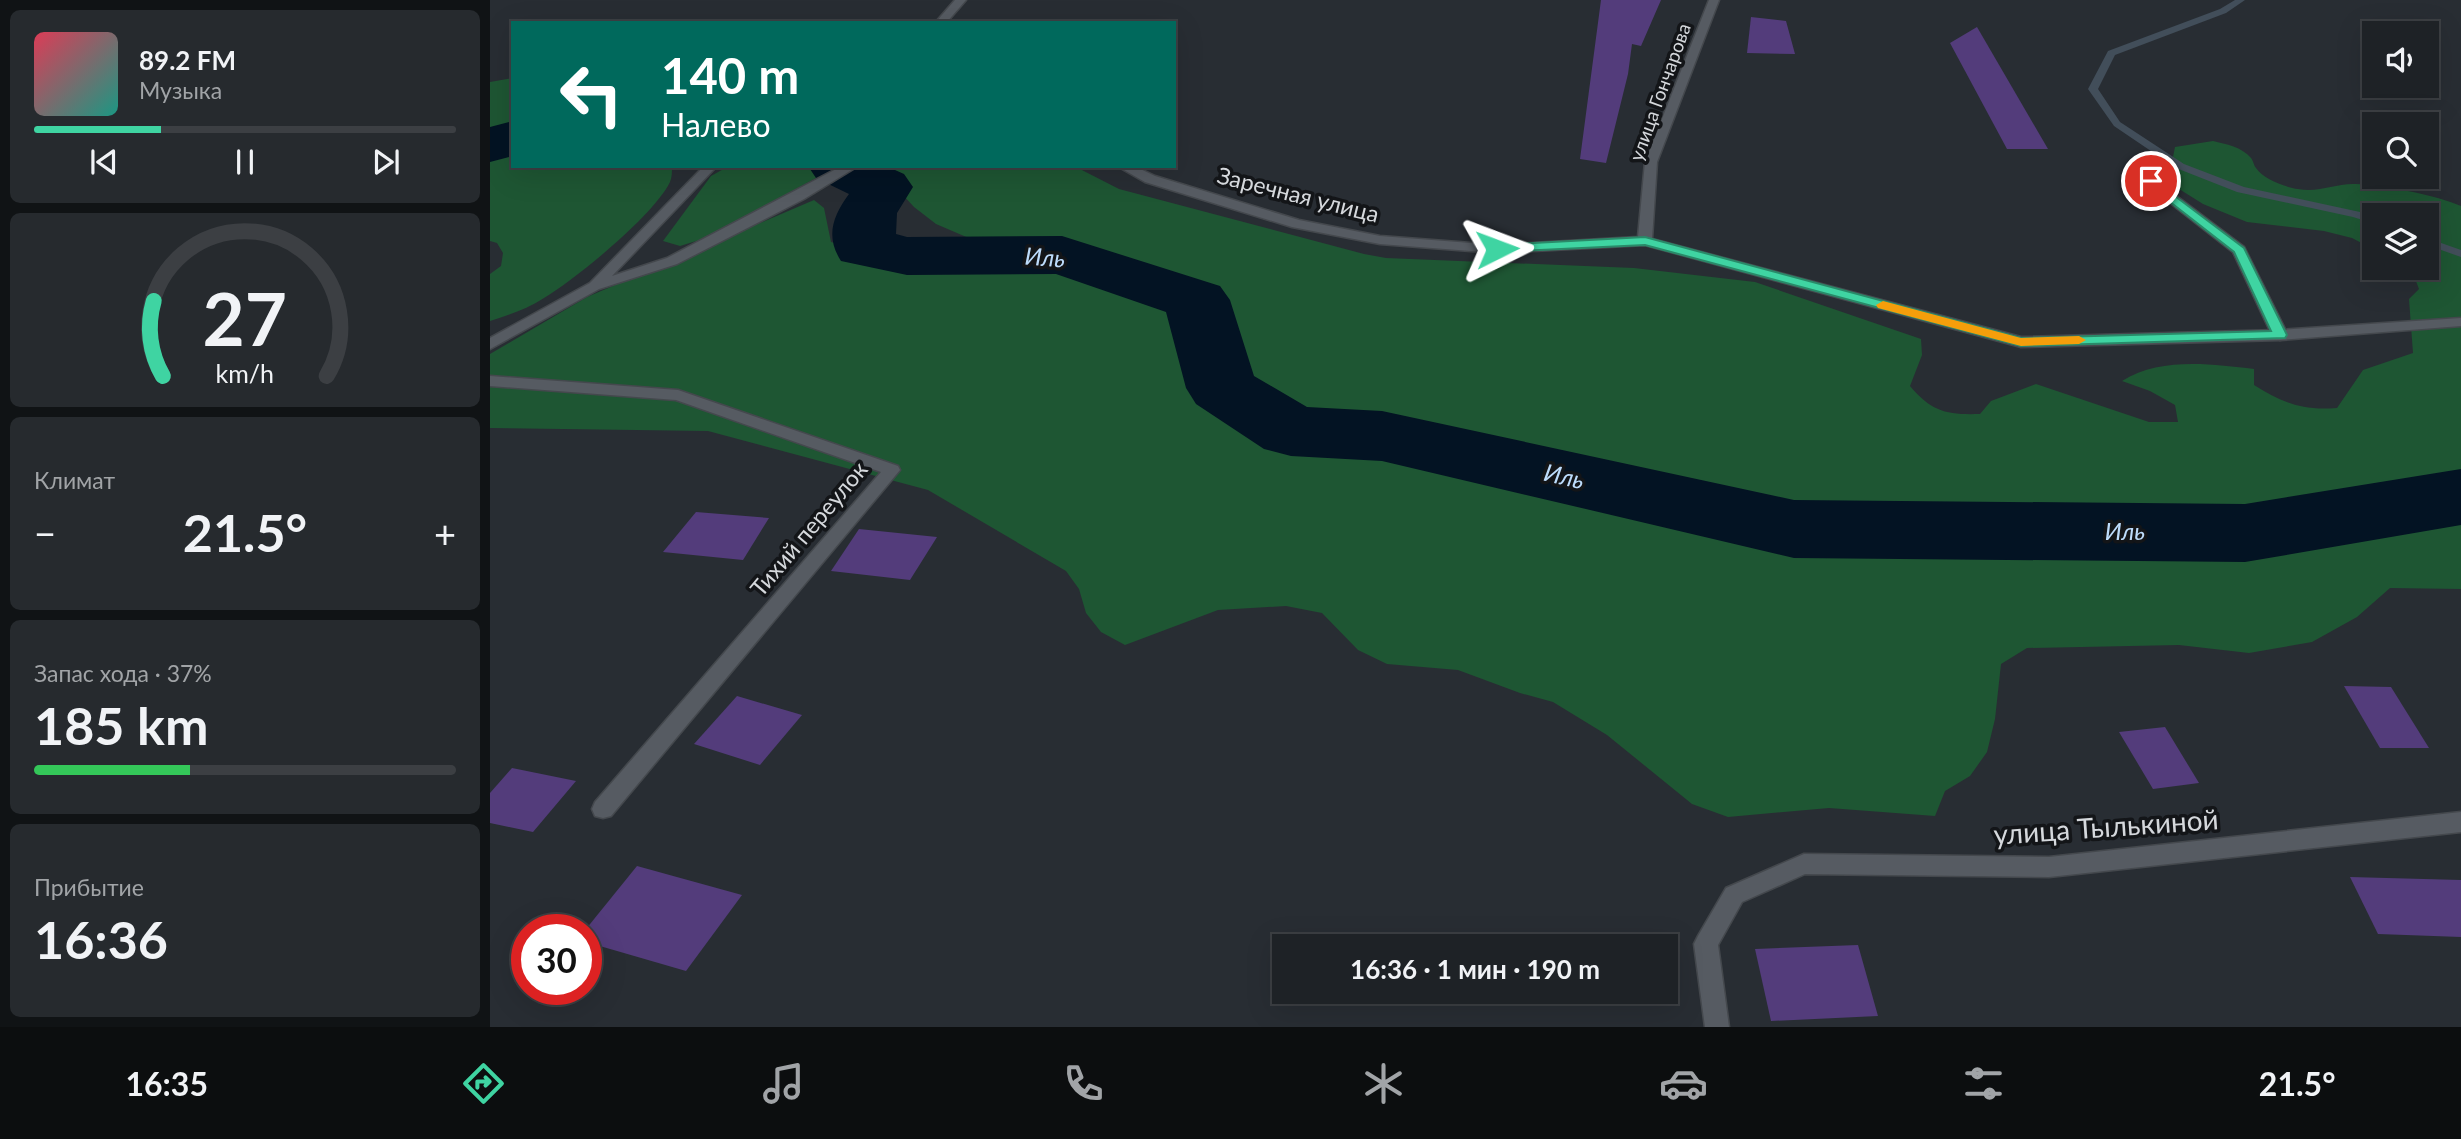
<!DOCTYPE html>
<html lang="ru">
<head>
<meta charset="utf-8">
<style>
	:root { --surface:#1e2226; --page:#262a2e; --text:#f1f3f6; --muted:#a1a4a7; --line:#3c3f43; --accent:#3fd4a2 }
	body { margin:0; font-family:Lato,sans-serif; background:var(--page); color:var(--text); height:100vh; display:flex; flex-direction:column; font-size:26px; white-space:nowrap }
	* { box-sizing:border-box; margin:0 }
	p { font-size:23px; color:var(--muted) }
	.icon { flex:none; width:38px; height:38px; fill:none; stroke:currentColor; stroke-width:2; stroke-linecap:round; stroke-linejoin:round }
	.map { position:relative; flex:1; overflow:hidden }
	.drawer { display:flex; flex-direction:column; gap:10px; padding:10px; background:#101315; width:490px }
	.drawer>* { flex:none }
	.top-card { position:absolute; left:21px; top:21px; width:665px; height:147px; border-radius:0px; box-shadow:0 7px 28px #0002,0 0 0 2px var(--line); background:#00695c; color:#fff; overflow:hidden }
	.tools { position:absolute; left:1872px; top:21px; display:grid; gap:14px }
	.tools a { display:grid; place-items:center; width:77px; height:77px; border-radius:0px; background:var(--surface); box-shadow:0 7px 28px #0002,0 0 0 2px var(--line); font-size:35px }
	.speed { position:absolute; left:21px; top:914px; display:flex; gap:14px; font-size:35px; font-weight:700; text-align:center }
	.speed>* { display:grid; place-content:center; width:91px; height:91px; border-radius:50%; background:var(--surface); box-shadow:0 7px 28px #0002,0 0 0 2px var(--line); line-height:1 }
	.speed .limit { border:10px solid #d22; background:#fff; color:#111 }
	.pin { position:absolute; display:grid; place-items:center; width:60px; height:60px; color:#fff; margin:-30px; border:4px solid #fff; border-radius:50%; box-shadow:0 2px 7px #0007 }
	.me { position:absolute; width:77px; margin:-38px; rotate:87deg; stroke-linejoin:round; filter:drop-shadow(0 0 5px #0008) }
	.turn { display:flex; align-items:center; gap:24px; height:147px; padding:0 35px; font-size:32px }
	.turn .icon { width:91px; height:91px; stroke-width:2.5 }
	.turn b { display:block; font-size:49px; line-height:60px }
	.big { font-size:52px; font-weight:700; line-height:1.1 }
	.drawer .card { flex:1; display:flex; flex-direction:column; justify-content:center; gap:10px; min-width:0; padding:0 24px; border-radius:10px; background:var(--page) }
	.drawer .dial { align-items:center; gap:0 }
	.dial svg { height:182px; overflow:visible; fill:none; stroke:var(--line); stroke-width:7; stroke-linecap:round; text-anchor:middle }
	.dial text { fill:var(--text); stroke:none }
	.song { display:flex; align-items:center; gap:21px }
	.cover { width:84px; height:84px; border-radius:10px; background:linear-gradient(135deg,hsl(350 70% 55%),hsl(170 70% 35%)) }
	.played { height:7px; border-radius:4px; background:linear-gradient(90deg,var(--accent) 30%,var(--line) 30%) }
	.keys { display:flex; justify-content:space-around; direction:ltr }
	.heat { display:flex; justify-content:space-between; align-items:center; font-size:38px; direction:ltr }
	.charge { height:10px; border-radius:5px; background:linear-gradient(90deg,#34c759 37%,var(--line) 0) }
	.trip { position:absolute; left:782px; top:934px; width:406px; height:70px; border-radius:0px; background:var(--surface); box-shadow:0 7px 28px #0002,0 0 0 2px var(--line); font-weight:700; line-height:70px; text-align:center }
	.dock { display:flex; height:112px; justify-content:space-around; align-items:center; background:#0c0e0f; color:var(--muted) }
	.dock .icon { width:49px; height:49px }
	.dock .selected { color:var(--accent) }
	.dock b { font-size:32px; color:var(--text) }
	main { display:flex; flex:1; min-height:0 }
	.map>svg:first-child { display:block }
	.green { fill:#1e5633 }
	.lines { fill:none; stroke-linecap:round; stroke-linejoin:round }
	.stream { fill:#424e5a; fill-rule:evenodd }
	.river { fill:#031323; fill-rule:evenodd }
	.building { fill:#533c7b }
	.lane-casing { stroke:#44484d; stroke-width:3 }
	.street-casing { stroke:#44484d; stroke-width:3 }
	.lane { fill:#565b62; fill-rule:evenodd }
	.street { fill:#565b62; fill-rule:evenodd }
	.route { fill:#3fd4a2; stroke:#298a69; stroke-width:2 }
	.slow { fill:#f59e0b }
	.labels { text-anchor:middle; stroke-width:7; stroke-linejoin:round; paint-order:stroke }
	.far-street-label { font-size:19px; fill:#d5d8dc; stroke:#131518 }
	.street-label { font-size:23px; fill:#d5d8dc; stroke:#131518 }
	.water-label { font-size:24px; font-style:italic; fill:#bddcfb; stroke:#131518 }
	.near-street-label { font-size:28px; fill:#d5d8dc; stroke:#131518 }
</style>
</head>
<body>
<main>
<section class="drawer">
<div class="card">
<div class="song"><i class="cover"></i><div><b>89.2 FM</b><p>Музыка</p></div></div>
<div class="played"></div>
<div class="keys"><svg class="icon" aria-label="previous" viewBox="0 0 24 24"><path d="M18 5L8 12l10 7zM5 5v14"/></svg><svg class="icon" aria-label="pause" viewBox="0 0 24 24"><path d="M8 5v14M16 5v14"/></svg><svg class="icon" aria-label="next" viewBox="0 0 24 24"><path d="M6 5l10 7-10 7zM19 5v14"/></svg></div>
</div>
<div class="card dial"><svg viewBox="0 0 100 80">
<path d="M14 69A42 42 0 1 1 86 69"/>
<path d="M14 69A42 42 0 0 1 10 36" stroke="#3fd4a2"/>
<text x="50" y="56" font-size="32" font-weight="700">27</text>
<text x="50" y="72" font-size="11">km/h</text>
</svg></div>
<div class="card"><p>Климат</p>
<div class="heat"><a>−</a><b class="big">21.5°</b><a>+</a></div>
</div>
<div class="card"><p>Запас хода · 37%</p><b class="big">185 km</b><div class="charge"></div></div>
<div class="card"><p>Прибытие</p><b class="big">16:36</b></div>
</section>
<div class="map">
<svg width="1971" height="1027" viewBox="0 0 1971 1027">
	<rect width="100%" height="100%" fill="#282d33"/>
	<!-- green -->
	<g class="green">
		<path d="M23,78V166H182C182,172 182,177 180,182C164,215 86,279 54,298C37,309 19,315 0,321V274L11,266L13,253L7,243L0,241V82Z"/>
		<path d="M1723,141C1736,144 1752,147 1761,158C1763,160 1764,166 1766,168C1773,179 1795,187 1808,189C1830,193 1845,183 1866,184C1893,185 1946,195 1971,206V589L1900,588L1867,617L1822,642L1759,653L1689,645L1537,648L1511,664L1505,719L1497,752L1480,776L1455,791L1445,816L1339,808L1238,817L1202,804L1117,735L1063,702L1030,693L968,670L897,664L868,650L832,613L796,606L728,610L635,645L611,632L596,613L589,589L576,571L438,490L218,431L0,428V354L97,297L324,200L334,208L341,242L448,271L495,245L446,224L424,207L386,166H584L629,189L874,254L896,258L1144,268L1265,282L1431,339L1432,355L1420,386C1442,412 1457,415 1490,414L1501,401L1546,384L1659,422H1688L1685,405L1660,391L1632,381C1670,357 1721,364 1764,369V385C1793,403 1812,411 1847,408L1873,370L1923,353L1919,299L1929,289L1924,276L1913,268H1937V215H1885V250L1862,238L1834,231L1757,222L1713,204L1678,182L1685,147Z"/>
		<path d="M239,166H348L216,238L190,246L173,241L221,176Z"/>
	</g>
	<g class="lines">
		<!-- stream -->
		<g class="stream">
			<path d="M1745,0H1755L1736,13L1625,55L1608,89L1630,122L1694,164L1754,187L1870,212L1885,217V224L1863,217L1747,192L1686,168L1624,126L1598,89L1618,51L1730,9Z"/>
			<path d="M1937,238L1971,250V257L1937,245Z"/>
		</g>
		<!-- river -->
		<g class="river">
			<path d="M23,121V156L0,162V127Z"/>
			<path d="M318,166H396L414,174L423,187L407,213L406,234L417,237L572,236L730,286L740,300L764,376L817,407L892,411L1304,500L1755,504L1971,469V525L1755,562L1304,558L892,461L801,456L774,449L706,404L696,388L676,312L566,274L417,275L351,261C335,236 343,216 359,194L326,178Z"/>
		</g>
	</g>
	<!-- building -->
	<g class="building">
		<path d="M1111,0H1171L1151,46L1142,44L1138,74L1116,163L1090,159Z"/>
		<path d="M1261,17L1296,21L1305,54L1257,53Z"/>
		<path d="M1487,27L1558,149H1517L1460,43Z"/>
		<path d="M206,512L279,518L253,560L173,552Z"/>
		<path d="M369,529L447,537L420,580L341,571Z"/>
		<path d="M1854,686L1901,687L1939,748H1890Z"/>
		<path d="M247,696L312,715L270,765L204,744Z"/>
		<path d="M1675,727L1709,783L1663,789L1629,732Z"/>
		<path d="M22,768L86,781L43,832L0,823V793Z"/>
		<path d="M147,866L252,895L196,971L96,942V929Z"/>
		<path d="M1860,877L1971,880V937L1888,934Z"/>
		<path d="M1368,945L1388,1016L1281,1021L1265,949Z"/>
	</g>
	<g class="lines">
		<defs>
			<path id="lane" d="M1661,177L1754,247L1798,335L1795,338L1790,340L1782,335L1743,252L1656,184L1655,181Z"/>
			<g id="street">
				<path d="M465,0H476L456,23H445Z"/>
				<path d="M1219,0H1229L1167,162L1162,239L1531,337L1790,330L1971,318V326L1790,340L1531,347L1155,245L1007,253L890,244L802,227L655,182L627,166H644L665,176L809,220L890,236L1007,245L1148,237L1155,162Z"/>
				<path d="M214,166H227L122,276L177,258L352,166H368L314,199L187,264L109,289L0,349V338L100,283Z"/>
				<path d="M0,376L188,390L408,466L410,470L121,816L113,818L105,816L102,809L105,802L391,472L186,400L0,386Z"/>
				<path d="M1971,812V832L1559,877L1315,874L1252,902L1228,945L1239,1027H1215L1204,944L1208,936L1236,888L1314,854L1559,857Z"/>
			</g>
		</defs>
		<!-- lane casing -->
		<use href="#lane" class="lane-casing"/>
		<!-- street casing -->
		<use href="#street" class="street-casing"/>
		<!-- lane -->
		<use href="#lane" class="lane"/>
		<!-- street -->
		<use href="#street" class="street"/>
	</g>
	<!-- route -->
	<path class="route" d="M1661,178L1754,248L1797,335L1795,338L1531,346L1155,245L1007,252L1000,249L1007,245L1155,237L1531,338L1781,331L1744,252L1657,184L1655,181Z"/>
	<!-- slow -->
	<path class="slow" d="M1393,301L1531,338L1589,336L1596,340L1589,344L1531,346L1388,308L1386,305Z"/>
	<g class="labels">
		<!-- far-street labels -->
		<g class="far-street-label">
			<text transform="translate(1170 92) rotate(-70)" y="7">улица Гончарова</text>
		</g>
		<!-- street labels -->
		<g class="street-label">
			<text transform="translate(808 195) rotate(14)" y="8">Заречная улица</text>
			<text transform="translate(319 529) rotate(-50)" y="8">Тихий переулок</text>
		</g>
		<!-- water labels -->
		<g class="water-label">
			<text transform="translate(555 258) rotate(4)" y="8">Иль</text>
			<text transform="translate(1074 477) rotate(13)" y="8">Иль</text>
			<text x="1635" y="540">Иль</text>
		</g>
		<!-- near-street labels -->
		<g class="near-street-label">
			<text transform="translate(1616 827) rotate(-4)" y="10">улица Тылькиной</text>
		</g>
	</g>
</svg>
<div class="tools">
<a><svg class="icon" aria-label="sound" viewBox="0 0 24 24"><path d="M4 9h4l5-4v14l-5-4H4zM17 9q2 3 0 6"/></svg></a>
<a><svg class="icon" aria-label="search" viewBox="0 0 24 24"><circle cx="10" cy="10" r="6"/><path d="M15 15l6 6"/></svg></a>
<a><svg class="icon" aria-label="layers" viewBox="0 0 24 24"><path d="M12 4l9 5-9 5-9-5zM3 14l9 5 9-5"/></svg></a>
</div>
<div class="speed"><div class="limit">30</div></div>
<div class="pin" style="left:1661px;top:181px;background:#d93025"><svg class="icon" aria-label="arrive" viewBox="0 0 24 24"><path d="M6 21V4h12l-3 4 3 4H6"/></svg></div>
<svg class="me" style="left:1007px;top:249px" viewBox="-20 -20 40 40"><path d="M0-17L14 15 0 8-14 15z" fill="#3fd4a2" stroke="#fff" stroke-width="4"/></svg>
<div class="trip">16:36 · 1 мин · 190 m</div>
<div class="top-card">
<div class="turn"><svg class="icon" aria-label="left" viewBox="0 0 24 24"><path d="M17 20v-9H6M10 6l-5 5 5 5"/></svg><div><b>140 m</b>Налево</div></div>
</div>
</div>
</main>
<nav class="dock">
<b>16:35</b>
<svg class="icon selected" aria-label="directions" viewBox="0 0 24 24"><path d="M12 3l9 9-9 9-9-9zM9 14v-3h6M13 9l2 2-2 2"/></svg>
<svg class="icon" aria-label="music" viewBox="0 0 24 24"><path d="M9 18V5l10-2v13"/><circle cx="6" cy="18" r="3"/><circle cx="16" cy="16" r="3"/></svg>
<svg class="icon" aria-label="phone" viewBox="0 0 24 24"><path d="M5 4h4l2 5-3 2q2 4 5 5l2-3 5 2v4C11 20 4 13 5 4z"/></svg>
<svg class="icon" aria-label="climate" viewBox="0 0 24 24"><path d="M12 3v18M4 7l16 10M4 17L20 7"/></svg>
<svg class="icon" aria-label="car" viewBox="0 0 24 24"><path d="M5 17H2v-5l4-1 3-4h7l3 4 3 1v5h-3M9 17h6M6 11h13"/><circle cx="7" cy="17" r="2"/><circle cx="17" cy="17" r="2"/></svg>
<svg class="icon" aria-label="filters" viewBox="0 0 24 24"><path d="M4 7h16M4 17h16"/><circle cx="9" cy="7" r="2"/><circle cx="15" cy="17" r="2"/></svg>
<b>21.5°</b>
</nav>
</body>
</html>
